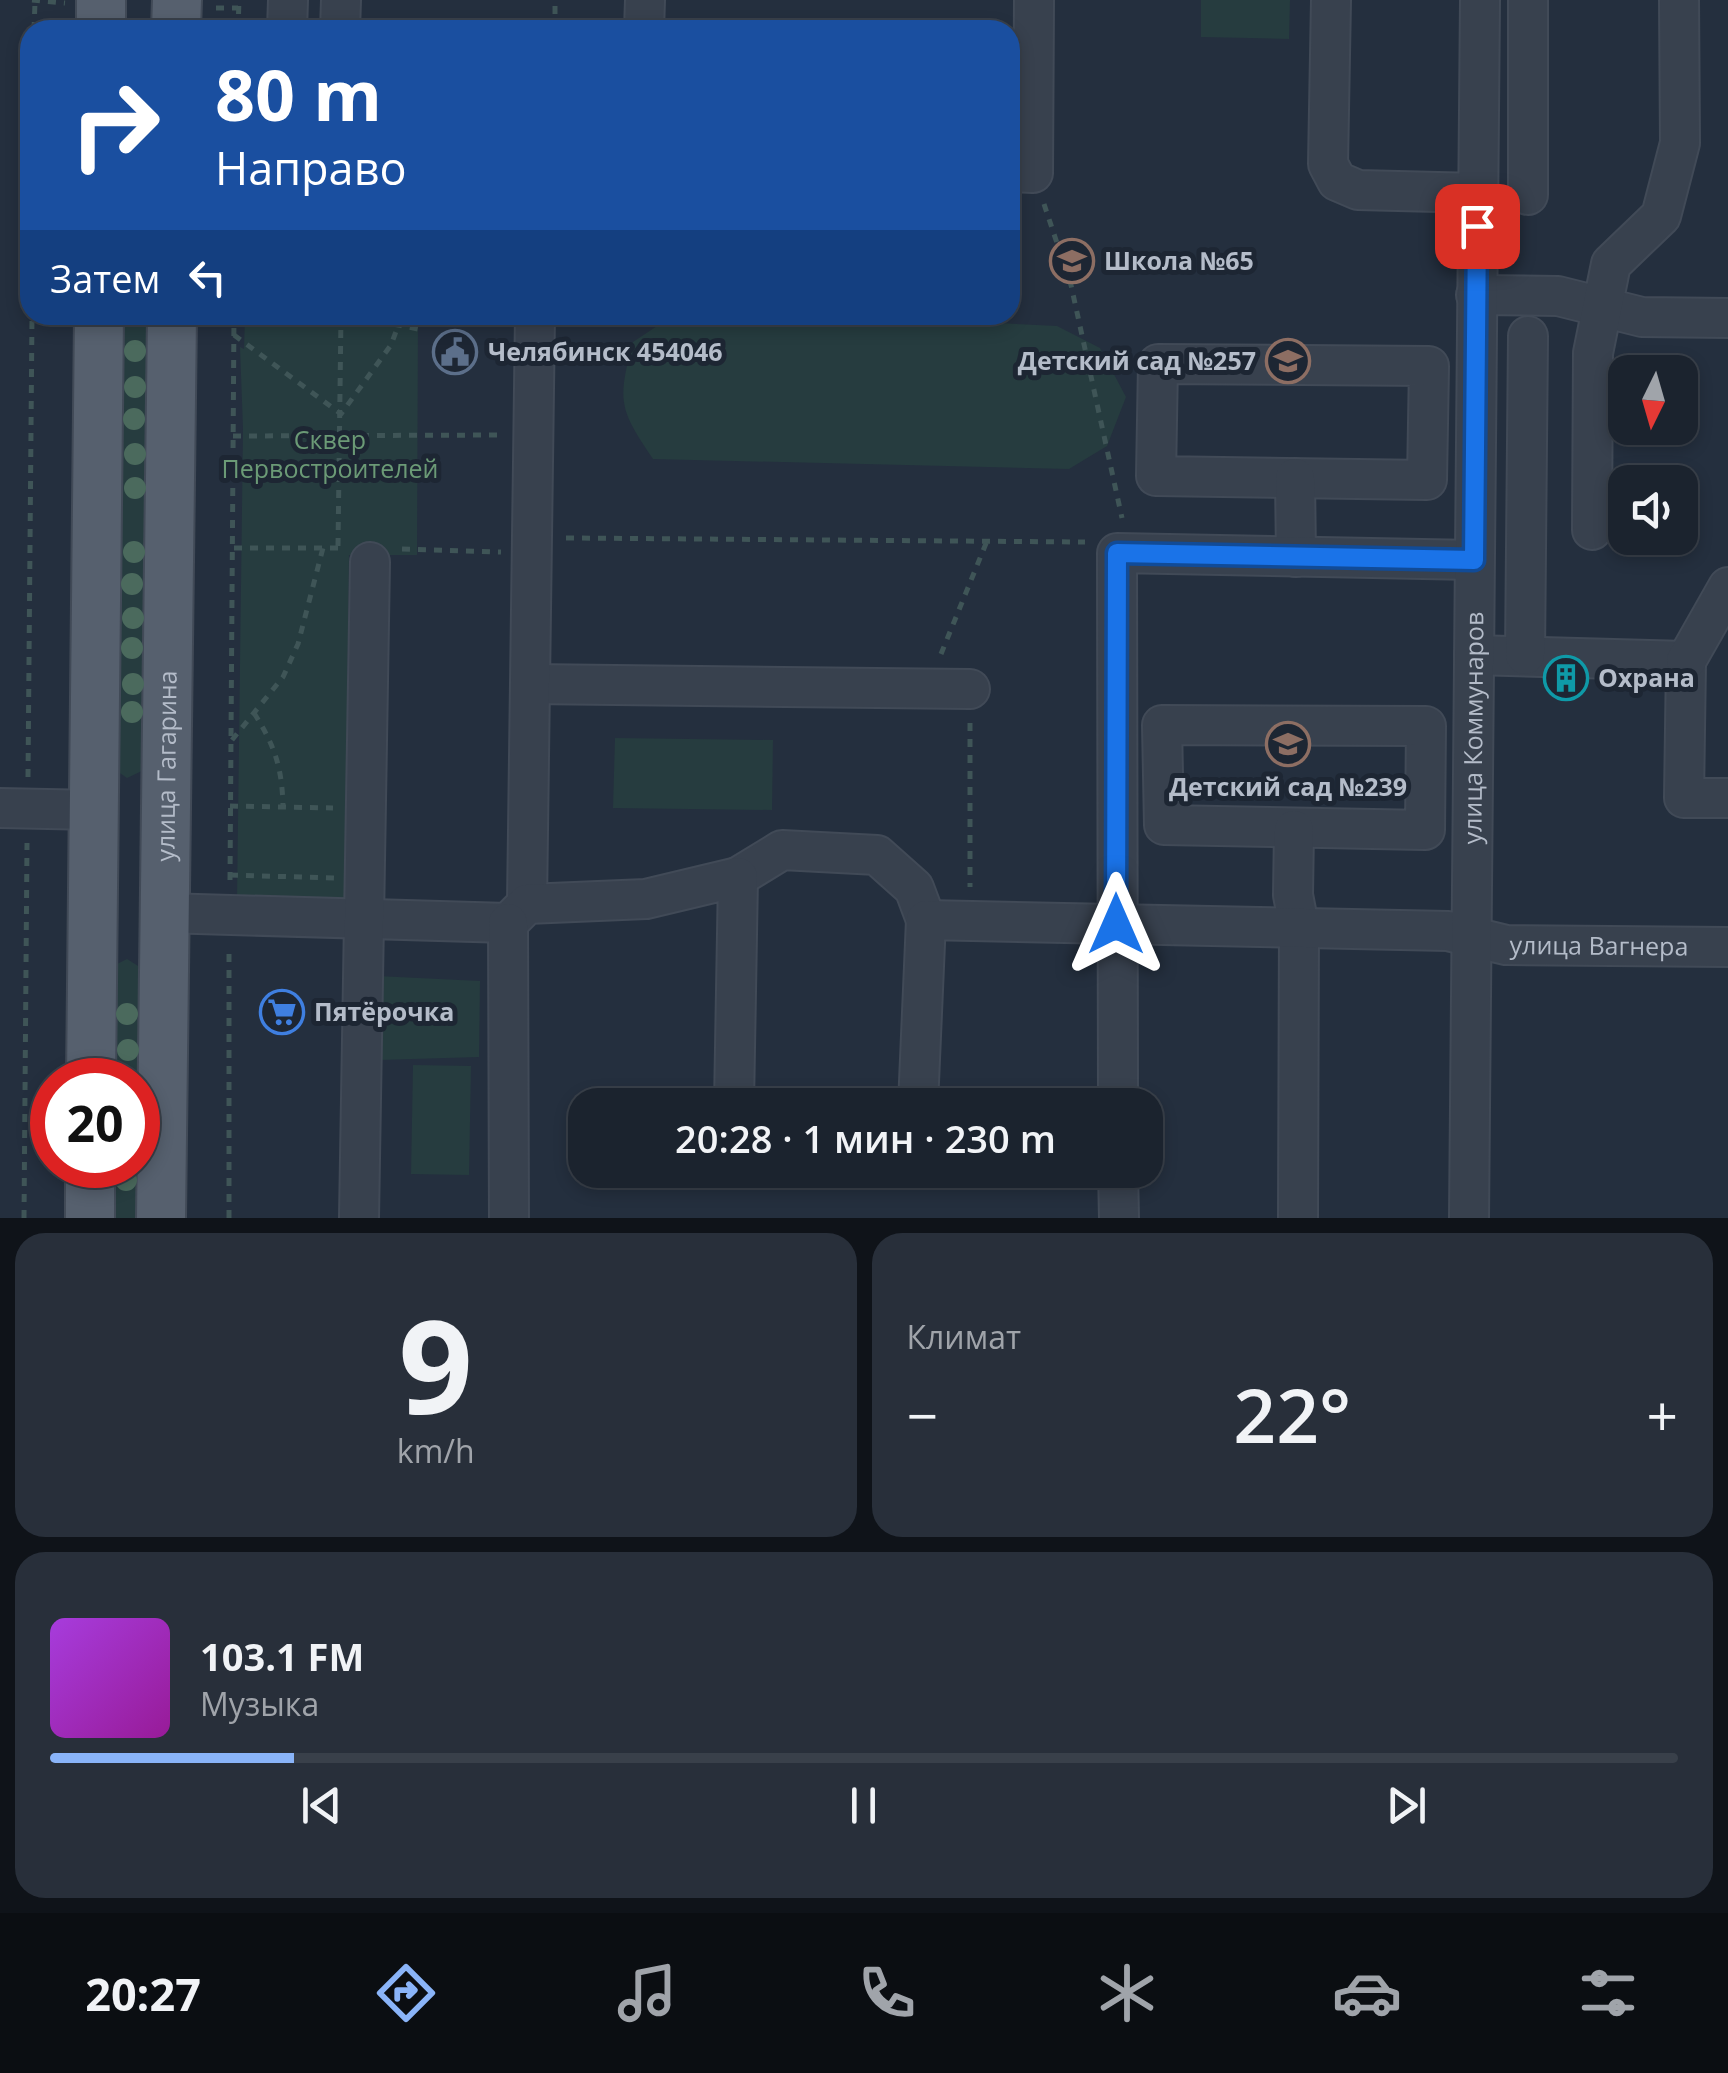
<!DOCTYPE html>
<html lang="ru">
<head>
<meta charset="utf-8">
<style>
	:root { --surface:#1b232e; --page:#282f3a; --text:#f1f3f6; --muted:#a0a4aa; --line:#39404a; --accent:#8ab4f8 }
	body { margin:0; font-family:"Open Sans",sans-serif; background:var(--page); color:var(--text); height:100vh; display:flex; flex-direction:column; font-size:38px; white-space:nowrap }
	* { box-sizing:border-box; margin:0 }
	p { font-size:32px; color:var(--muted) }
	.icon { flex:none; width:55px; height:55px; fill:none; stroke:currentColor; stroke-width:2; stroke-linecap:round; stroke-linejoin:round }
	.map { position:relative; height:1218px; overflow:hidden }
	.panel { display:flex; flex-direction:column; gap:15px; padding:15px; background:#0f1319; flex:1 }
	.panel>* { flex:none }
	.guide { position:absolute; left:20px; top:20px; width:1000px; height:305px; border-radius:30px; box-shadow:0 5px 15px #0003,0 0 0 2px var(--line); background:#1a4fa0; color:#fff; overflow:hidden }
	.needle { width:65px; rotate:185deg }
	.fabs { position:absolute; left:1608px; top:355px; display:grid; gap:20px }
	.fabs a { display:grid; place-items:center; width:90px; height:90px; border-radius:20px; background:var(--surface); box-shadow:0 5px 15px #0003,0 0 0 2px var(--line); font-size:50px }
	.speed { position:absolute; left:30px; top:1058px; display:flex; gap:20px; font-size:50px; font-weight:700; text-align:center }
	.speed>* { display:grid; place-content:center; width:130px; height:130px; border-radius:50%; background:var(--surface); box-shadow:0 5px 15px #0003,0 0 0 2px var(--line); line-height:1 }
	.speed .limit { border:15px solid #d22; background:#fff; color:#111 }
	.pin { position:absolute; display:grid; place-items:center; width:85px; height:85px; color:#fff; margin:-42px; border-radius:20px; box-shadow:0 5px 15px #0006 }
	.me { position:absolute; width:110px; margin:-55px; rotate:0deg; stroke-linejoin:round; filter:drop-shadow(0 0 8px #0008) }
	.turn { display:flex; align-items:center; gap:35px; height:210px; padding:0 30px; font-size:45px }
	.turn .icon { width:130px; height:130px; stroke-width:2.5 }
	.turn b { display:block; font-size:70px; line-height:85px }
	.then { display:flex; align-items:center; height:95px; padding:0 30px; background:#0003; gap:20px; font-size:38px }
	.big { font-size:75px; font-weight:600; line-height:1.1 }
	.panel .tile { flex:1; display:flex; flex-direction:column; justify-content:center; gap:15px; min-width:0; padding:0 35px; border-radius:30px; background:var(--page) }
	.panel .dial { align-items:center; gap:0 }
	.dial b { font-size:130px; line-height:1 }
	.song { display:flex; align-items:center; gap:30px }
	.cover { width:120px; height:120px; border-radius:15px; background:linear-gradient(135deg,hsl(280 70% 55%),hsl(300 70% 35%)) }
	.played { height:10px; border-radius:5px; background:linear-gradient(90deg,var(--accent) 15%,var(--line) 15%) }
	.keys { display:flex; justify-content:space-around; direction:ltr }
	.heat { display:flex; justify-content:space-between; align-items:center; font-size:55px; direction:ltr }
	.panel .tiles { flex:1; display:grid; gap:15px; grid-template-columns:1fr 1fr }
	.tile:last-child { grid-column:span 2 }
	.trip { position:absolute; left:568px; top:1088px; width:595px; height:100px; border-radius:30px; background:var(--surface); box-shadow:0 5px 15px #0003,0 0 0 2px var(--line); font-weight:600; line-height:100px; text-align:center }
	.tabs { display:flex; height:160px; justify-content:space-around; align-items:center; background:#0b0e12; color:var(--muted) }
	.tabs .icon { width:70px; height:70px }
	.tabs .current { color:var(--accent) }
	.tabs b { font-size:45px; color:var(--text) }
	.map>svg:first-child { display:block }
	.green { fill:#263c3f }
	.lines { fill:none; stroke-linecap:round; stroke-linejoin:round }
	.minor-casing { stroke:#414a57; stroke-width:42 }
	.major-casing { stroke:#414a57; stroke-width:52 }
	.path { stroke:#3f5557; stroke-width:5; stroke-dasharray:8 8; stroke-linecap:butt }
	.minor { stroke:#38414e; stroke-width:38 }
	.major { stroke:#56606e; stroke-width:48 }
	.tree { fill:#4b6a5d }
	.route-casing { stroke:#114b97; stroke-width:25 }
	.route { stroke:#1a73e8; stroke-width:18 }
	.labels { text-anchor:middle; stroke-width:10; stroke-linejoin:round; paint-order:stroke }
	.poi-label { font-size:25px; font-weight:bold; fill:#b4bcc9; stroke:#1d2633; text-anchor:start }
	.park-label { font-size:25px; fill:#6b9a76; stroke:#1d2633 }
	.street-label { font-size:25px; fill:#b4bcc9; stroke:#1d2633 }
</style>
</head>
<body>
<div class="map">
<svg width="1728" height="1218" viewBox="0 0 1728 1218">
	<rect width="100%" height="100%" fill="#242f3e"/>
	<!-- green -->
	<g class="green">
		<path d="M1201,0H1290L1289,39L1201,37Z"/>
		<path d="M121,315H150L144,770L127,778L117,771Z"/>
		<path d="M245,315H418L417,555H349L345,902L237,900L243,429L240,347L244,349Z"/>
		<path d="M707,315H841L1057,326L1100,348L1126,397L1107,446L1069,469L653,459C619,409 617,401 633,342L666,320Z"/>
		<path d="M615,738L773,740L772,810L613,808Z"/>
		<path d="M127,959L143,969L140,1218H112V1165H138V1080H114L115,972L117,964Z"/>
		<path d="M377,976L480,981L479,1057L379,1060Z"/>
		<path d="M413,1065L471,1066L469,1175L411,1174Z"/>
	</g>
	<g class="lines">
		<defs>
			<g id="minor">
				<path d="M1331,0L1328,164L1337,181L1358,190L1478,193"/>
				<path d="M1528,0V195"/>
				<path d="M287,30L288,0"/>
				<path d="M340,30L341,0"/>
				<path d="M644,30L645,0"/>
				<path d="M1010,172L1033,173L1034,0"/>
				<path d="M1476,295L1558,296L1642,317L1728,318"/>
				<path d="M1158,364L1429,366L1427,480L1156,476Z"/>
				<path d="M1295,478L1296,557"/>
				<path d="M1592,530L1593,353L1611,264L1661,216L1680,143L1679,0"/>
				<path d="M1474,655L1686,661L1684,798H1728"/>
				<path d="M1525,655L1528,336"/>
				<path d="M1686,661L1728,587"/>
				<path d="M530,684L970,689"/>
				<path d="M1162,725L1426,726L1425,830L1164,825Z"/>
				<path d="M0,808L95,810"/>
				<path d="M1294,830L1293,895L1299,926L1298,1218"/>
				<path d="M738,877L782,850L877,855L914,888L926,920"/>
				<path d="M527,904L535,315"/>
				<path d="M164,913L508,923L527,904L646,899L738,877L734,1105"/>
				<path d="M508,923L509,1218"/>
				<path id="s1" d="M918,1105L926,920L1448,931L1506,945L1728,947"/>
				<path d="M1118,1105L1117,553L1474,560"/>
				<path d="M1118,1170L1119,1218"/>
				<path d="M359,1218L370,562"/>
				<path id="s2" d="M1469,1218L1480,0"/>
			</g>
			<g id="major">
				<path d="M101,0V30"/>
				<path d="M176,30L177,0"/>
				<path d="M91,1080L99,315"/>
				<path d="M90,1218V1165"/>
				<path id="s3" d="M161,1218L172,315"/>
			</g>
		</defs>
		<!-- minor casing -->
		<use href="#minor" class="minor-casing"/>
		<!-- major casing -->
		<use href="#major" class="major-casing"/>
		<!-- path -->
		<g class="path">
			<path d="M32,0L65,3"/>
			<path d="M216,8H238"/>
			<path d="M34,30L35,2"/>
			<path d="M238,30L239,0"/>
			<path d="M555,30V0"/>
			<path d="M1044,204L1071,285L1122,518"/>
			<path d="M347,315L423,330"/>
			<path d="M234,335L341,414L391,345L402,315"/>
			<path d="M233,436L500,435"/>
			<path d="M566,538L1085,542"/>
			<path d="M338,546L341,315"/>
			<path d="M234,548H341"/>
			<path d="M402,549L501,552"/>
			<path d="M941,654L987,541"/>
			<path d="M254,713C275,746 282,768 283,806"/>
			<path d="M970,723V887"/>
			<path d="M232,740L283,677L298,644L323,548"/>
			<path d="M28,777L32,315"/>
			<path d="M230,806L333,808"/>
			<path d="M230,875L334,878"/>
			<path d="M230,880L234,315"/>
			<path d="M24,1218L27,843"/>
			<path d="M229,1218V946"/>
		</g>
		<!-- minor -->
		<use href="#minor" class="minor"/>
		<!-- major -->
		<use href="#major" class="major"/>
	</g>
	<!-- trees -->
	<g class="tree">
		<circle cx="135" cy="351" r="11"/>
		<circle cx="135" cy="387" r="11"/>
		<circle cx="134" cy="419" r="11"/>
		<circle cx="135" cy="454" r="11"/>
		<circle cx="135" cy="488" r="11"/>
		<circle cx="134" cy="552" r="11"/>
		<circle cx="132" cy="584" r="11"/>
		<circle cx="133" cy="618" r="11"/>
		<circle cx="132" cy="648" r="11"/>
		<circle cx="133" cy="684" r="11"/>
		<circle cx="132" cy="712" r="11"/>
		<circle cx="127" cy="1014" r="11"/>
		<circle cx="128" cy="1050" r="11"/>
		<circle cx="126" cy="1180" r="11"/>
	</g>
	<g class="lines">
		<defs>
			<path id="route" d="M1116,924L1117,553L1474,560L1477,226"/>
		</defs>
		<!-- route casing -->
		<use href="#route" class="route-casing"/>
		<!-- route -->
		<use href="#route" class="route"/>
	</g>
	<!-- icons -->
	<defs>
		<symbol id="school-ring" viewBox="-11 -11 22 22"><circle r="9.5" fill="#1d2633" stroke="#8d6e63" stroke-width="1.5"/><path d="M0-5L7-2L0 1L-7-2ZM-4 1L0 2.5L4 1V4Q0 6-4 4Z" fill="#8d6e63"/></symbol>
		<symbol id="civic-ring" viewBox="-11 -11 22 22"><circle r="9.5" fill="#1d2633" stroke="#5c6f8a" stroke-width="1.5"/><path d="M-.6-6.5H3V-4.5H.6V-3L4-1V1h2V6H-6V1h2V-1L-.6-3ZM-1.2 2.5V6h2.4V2.5Z" fill="#5c6f8a"/></symbol>
		<symbol id="building-ring" viewBox="-11 -11 22 22"><circle r="9.5" fill="#1d2633" stroke="#0f9aa8" stroke-width="1.5"/><path d="M-4-6H4V6H1V3H-1V6H-4ZM-2.5-4.3h1.7v1.8h-1.7ZM.8-4.3h1.7v1.8H.8ZM-2.5-1h1.7V.8h-1.7ZM.8-1h1.7V.8H.8Z" fill="#0f9aa8"/></symbol>
		<symbol id="supermarket-ring" viewBox="-11 -11 22 22"><circle r="9.5" fill="#1d2633" stroke="#3f7fe0" stroke-width="1.5"/><path d="M-6-5.5h2.5l.6 2H6L4.5 2H-2.5L-4.4-4H-6ZM-1.5 3.2a1.3 1.3 0 1 0 .1 0ZM3 3.2a1.3 1.3 0 1 0 .1 0Z" fill="#3f7fe0"/></symbol>
	</defs>
	<g fill-rule="evenodd">
		<use href="#school-ring" x="1047" y="236" width="50" height="50"/>
		<use href="#civic-ring" x="430" y="327" width="50" height="50"/>
		<use href="#school-ring" x="1263" y="336" width="50" height="50"/>
		<use href="#building-ring" x="1541" y="653" width="50" height="50"/>
		<use href="#school-ring" x="1263" y="719" width="50" height="50"/>
		<use href="#supermarket-ring" x="257" y="987" width="50" height="50"/>
	</g>
	<g class="labels">
		<!-- poi labels -->
		<g class="poi-label">
			<text x="1104" y="270">Школа №65</text>
			<text x="488" y="361">Челябинск 454046</text>
			<text x="1256" y="370" text-anchor="end">Детский сад №257</text>
			<text x="1598" y="687">Охрана</text>
			<text x="1288" y="796" text-anchor="middle">Детский сад №239</text>
			<text x="314" y="1021">Пятёрочка</text>
		</g>
		<!-- park labels -->
		<g class="park-label">
			<text x="330" y="449">Сквер<tspan x="330" dy="29">Первостроителей</tspan></text>
		</g>
		<!-- street labels -->
		<g class="street-label">
			<text dy="9" stroke="none"><textPath href="#s2" startOffset="490">улица Коммунаров</textPath></text>
			<text dy="9" stroke="none"><textPath href="#s3" startOffset="452">улица Гагарина</textPath></text>
			<text dy="9" stroke="none"><textPath href="#s1" startOffset="860">улица Вагнера</textPath></text>
		</g>
	</g>
</svg>
<div class="fabs">
<a><svg class="needle" viewBox="-14 -14 28 28"><path d="M0-13l5 13h-10z" fill="#e53935"/><path d="M0 13l5-13h-10z" fill="#a0a4aa"/></svg></a>
<a><svg class="icon" aria-label="sound" viewBox="0 0 24 24"><path d="M4 9h4l5-4v14l-5-4H4zM17 9q2 3 0 6"/></svg></a>
</div>
<div class="speed"><div class="limit">20</div></div>
<div class="pin" style="left:1477px;top:226px;background:#d93025"><svg class="icon" aria-label="arrive" viewBox="0 0 24 24"><path d="M6 21V4h12l-3 4 3 4H6"/></svg></div>
<svg class="me" style="left:1116px;top:924px" viewBox="-20 -20 40 40"><path d="M0-17L14 15 0 8-14 15z" fill="#1a73e8" stroke="#fff" stroke-width="4"/></svg>
<div class="trip">20:28 · 1 мин · 230 m</div>
<div class="guide">
<div class="turn"><svg class="icon" aria-label="right" viewBox="0 0 24 24"><path d="M7 20v-9h11M14 6l5 5-5 5"/></svg><div><b>80 m</b>Направо</div></div>
<div class="then">Затем<svg class="icon" aria-label="left" viewBox="0 0 24 24"><path d="M17 20v-9H6M10 6l-5 5 5 5"/></svg></div>
</div>
</div>
<section class="panel">
<div class="tiles">
<div class="tile dial"><b>9</b><p>km/h</p></div>
<div class="tile"><p>Климат</p>
<div class="heat"><a>−</a><b class="big">22°</b><a>+</a></div>
</div>
<div class="tile">
<div class="song"><i class="cover"></i><div><b>103.1 FM</b><p>Музыка</p></div></div>
<div class="played"></div>
<div class="keys"><svg class="icon" aria-label="previous" viewBox="0 0 24 24"><path d="M18 5L8 12l10 7zM5 5v14"/></svg><svg class="icon" aria-label="pause" viewBox="0 0 24 24"><path d="M8 5v14M16 5v14"/></svg><svg class="icon" aria-label="next" viewBox="0 0 24 24"><path d="M6 5l10 7-10 7zM19 5v14"/></svg></div>
</div>
</div>
</section>
<nav class="tabs">
<b>20:27</b>
<svg class="icon current" aria-label="directions" viewBox="0 0 24 24"><path d="M12 3l9 9-9 9-9-9zM9 14v-3h6M13 9l2 2-2 2"/></svg>
<svg class="icon" aria-label="music" viewBox="0 0 24 24"><path d="M9 18V5l10-2v13"/><circle cx="6" cy="18" r="3"/><circle cx="16" cy="16" r="3"/></svg>
<svg class="icon" aria-label="phone" viewBox="0 0 24 24"><path d="M5 4h4l2 5-3 2q2 4 5 5l2-3 5 2v4C11 20 4 13 5 4z"/></svg>
<svg class="icon" aria-label="climate" viewBox="0 0 24 24"><path d="M12 3v18M4 7l16 10M4 17L20 7"/></svg>
<svg class="icon" aria-label="car" viewBox="0 0 24 24"><path d="M5 17H2v-5l4-1 3-4h7l3 4 3 1v5h-3M9 17h6M6 11h13"/><circle cx="7" cy="17" r="2"/><circle cx="17" cy="17" r="2"/></svg>
<svg class="icon" aria-label="filters" viewBox="0 0 24 24"><path d="M4 7h16M4 17h16"/><circle cx="9" cy="7" r="2"/><circle cx="15" cy="17" r="2"/></svg>
</nav>
</body>
</html>
